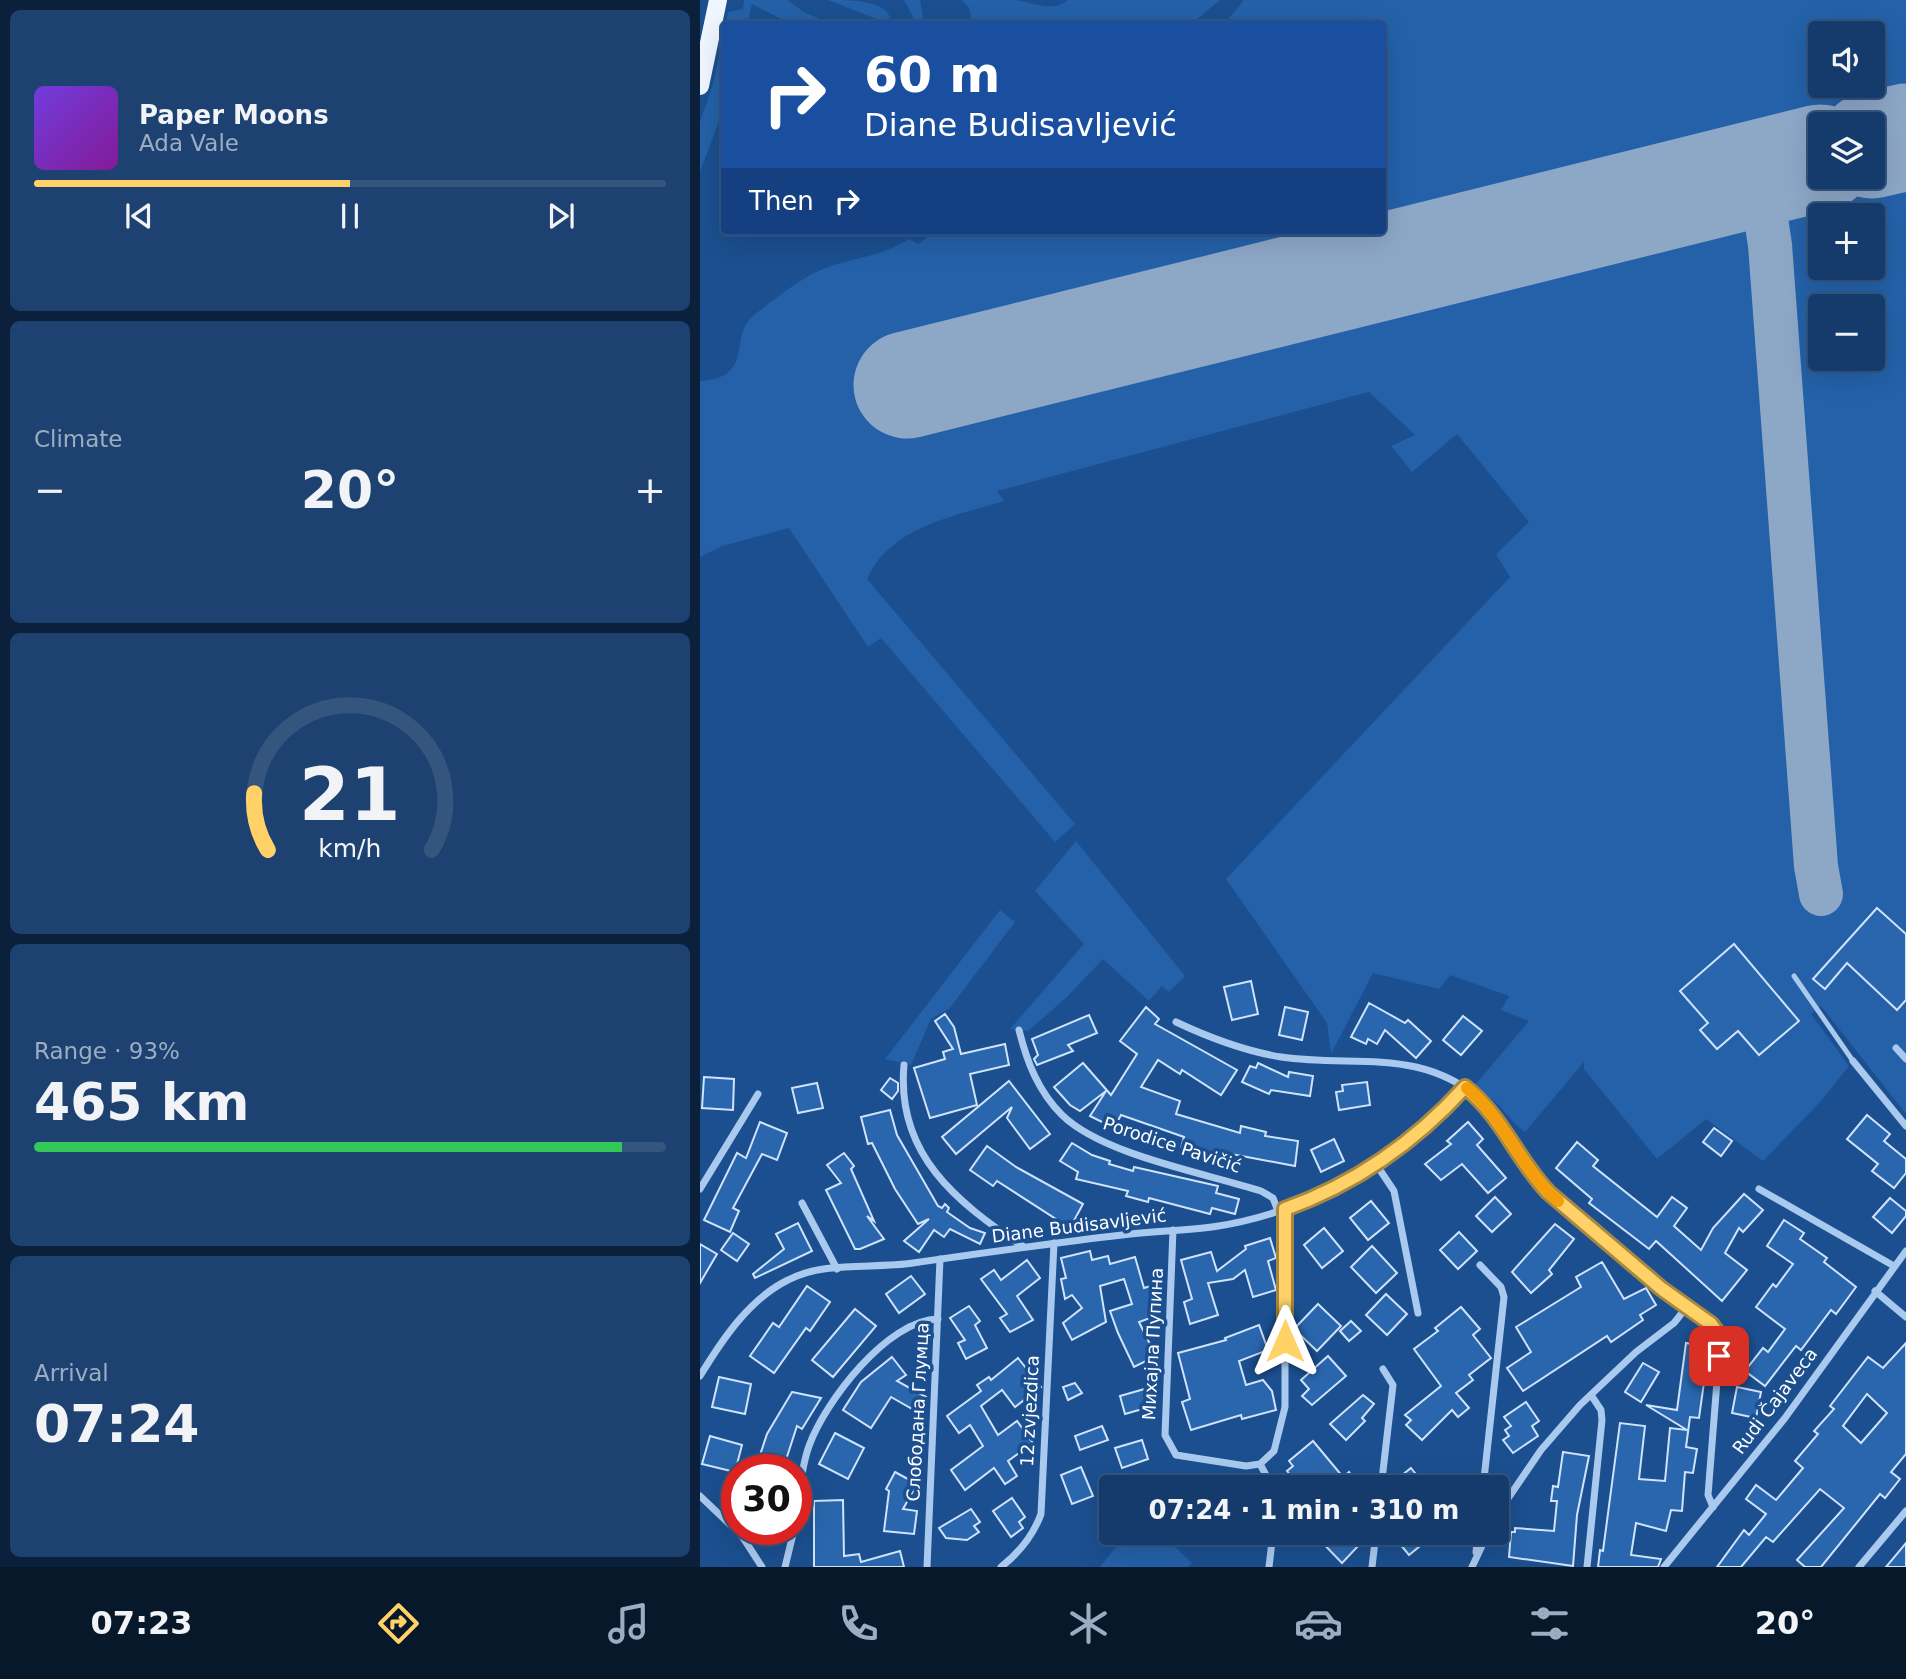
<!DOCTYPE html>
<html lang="en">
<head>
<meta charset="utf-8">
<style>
	:root { --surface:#143b6b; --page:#1d4271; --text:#f1f3f6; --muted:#9dadc1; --line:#33557e; --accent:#ffd166 }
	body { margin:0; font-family:"DejaVu Sans",sans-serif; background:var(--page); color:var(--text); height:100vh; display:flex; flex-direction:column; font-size:26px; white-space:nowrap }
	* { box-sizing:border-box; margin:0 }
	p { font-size:23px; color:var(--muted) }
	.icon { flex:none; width:38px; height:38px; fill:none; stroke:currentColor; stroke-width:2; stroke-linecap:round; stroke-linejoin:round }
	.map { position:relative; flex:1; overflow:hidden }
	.drawer { display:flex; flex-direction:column; gap:10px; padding:10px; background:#0b203b; width:700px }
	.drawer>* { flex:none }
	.banner { position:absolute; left:21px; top:21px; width:665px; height:214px; border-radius:7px; box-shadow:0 7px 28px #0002,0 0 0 2px var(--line); background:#1a4fa0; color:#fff; overflow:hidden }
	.fabs { position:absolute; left:1108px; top:21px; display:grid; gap:14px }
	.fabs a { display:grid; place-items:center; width:77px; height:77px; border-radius:7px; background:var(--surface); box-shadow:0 7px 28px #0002,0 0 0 2px var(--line); font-size:35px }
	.speed { position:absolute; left:21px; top:1454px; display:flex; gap:14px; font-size:35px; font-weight:700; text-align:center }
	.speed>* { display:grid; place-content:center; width:91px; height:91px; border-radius:50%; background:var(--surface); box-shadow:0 7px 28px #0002,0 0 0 2px var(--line); line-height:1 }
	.speed .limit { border:10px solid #d22; background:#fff; color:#111 }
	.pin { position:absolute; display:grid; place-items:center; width:60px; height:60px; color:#fff; margin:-30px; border-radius:14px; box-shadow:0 4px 10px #0006 }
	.me { position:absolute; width:77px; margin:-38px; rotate:0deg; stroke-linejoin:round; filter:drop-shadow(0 0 5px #0008) }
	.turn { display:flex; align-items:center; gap:24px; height:147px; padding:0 28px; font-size:32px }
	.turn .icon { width:91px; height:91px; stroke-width:2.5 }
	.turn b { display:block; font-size:49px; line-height:60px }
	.then { display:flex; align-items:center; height:66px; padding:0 28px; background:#0003; gap:14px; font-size:26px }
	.big { font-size:52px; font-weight:700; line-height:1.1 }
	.drawer .card { flex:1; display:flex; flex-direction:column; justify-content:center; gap:10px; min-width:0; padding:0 24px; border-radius:10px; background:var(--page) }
	.drawer .dial { align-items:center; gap:0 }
	.dial svg { height:182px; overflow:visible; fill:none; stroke:var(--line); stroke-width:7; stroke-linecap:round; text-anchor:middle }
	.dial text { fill:var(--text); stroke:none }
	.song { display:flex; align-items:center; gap:21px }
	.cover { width:84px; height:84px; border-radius:10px; background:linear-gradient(135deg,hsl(260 70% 55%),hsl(290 70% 35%)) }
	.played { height:7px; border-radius:4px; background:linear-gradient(90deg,var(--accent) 50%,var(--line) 50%) }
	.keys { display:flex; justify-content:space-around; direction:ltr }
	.heat { display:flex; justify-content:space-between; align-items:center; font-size:38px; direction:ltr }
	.charge { height:10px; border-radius:5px; background:linear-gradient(90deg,#34c759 93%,var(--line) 0) }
	.trip { position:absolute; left:399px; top:1475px; width:410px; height:70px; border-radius:7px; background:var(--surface); box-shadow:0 7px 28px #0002,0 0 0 2px var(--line); font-weight:700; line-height:70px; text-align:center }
	.menu { display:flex; height:112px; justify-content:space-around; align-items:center; background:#08182b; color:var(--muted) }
	.menu .icon { width:49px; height:49px }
	.menu .current { color:var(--accent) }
	.menu b { font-size:32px; color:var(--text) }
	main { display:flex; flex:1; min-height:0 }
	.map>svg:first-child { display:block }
	.green { fill:#2461a8; fill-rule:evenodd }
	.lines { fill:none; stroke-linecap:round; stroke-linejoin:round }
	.taxiway { stroke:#8da7c7; stroke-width:44 }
	.runway { stroke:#8da7c7; stroke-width:107 }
	.building { fill:#2a66ad; stroke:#cfe3fa; stroke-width:2; fill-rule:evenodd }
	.lane { stroke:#a9c9ee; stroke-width:5 }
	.street { stroke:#a9c9ee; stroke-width:7 }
	.primary { stroke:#f0f6ff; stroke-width:18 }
	.route-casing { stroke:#a68842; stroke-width:18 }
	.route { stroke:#ffd166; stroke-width:12 }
	.slow { stroke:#f59e0b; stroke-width:12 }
	.labels { text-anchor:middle; stroke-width:7; stroke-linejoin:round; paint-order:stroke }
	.street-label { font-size:18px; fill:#fff; stroke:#1b4f8f }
</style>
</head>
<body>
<main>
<section class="drawer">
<div class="card">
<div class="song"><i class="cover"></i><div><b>Paper Moons</b><p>Ada Vale</p></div></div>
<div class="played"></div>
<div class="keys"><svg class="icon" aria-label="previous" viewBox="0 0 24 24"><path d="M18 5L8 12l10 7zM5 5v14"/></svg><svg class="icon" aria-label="pause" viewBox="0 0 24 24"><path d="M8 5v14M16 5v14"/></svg><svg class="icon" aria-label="next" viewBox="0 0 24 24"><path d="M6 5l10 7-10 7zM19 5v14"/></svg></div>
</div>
<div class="card"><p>Climate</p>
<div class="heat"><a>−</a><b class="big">20°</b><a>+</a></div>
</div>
<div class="card dial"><svg viewBox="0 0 100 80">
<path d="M14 69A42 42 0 1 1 86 69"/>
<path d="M14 69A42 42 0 0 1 8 44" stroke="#ffd166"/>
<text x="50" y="56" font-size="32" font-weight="700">21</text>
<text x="50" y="72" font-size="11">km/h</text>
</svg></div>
<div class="card"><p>Range · 93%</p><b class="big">465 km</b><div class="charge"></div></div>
<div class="card"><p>Arrival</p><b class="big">07:24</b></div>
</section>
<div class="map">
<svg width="1206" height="1567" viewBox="0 0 1206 1567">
	<rect width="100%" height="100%" fill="#1b4f8f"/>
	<!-- green -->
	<g class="green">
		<path d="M44,0H87L104,12L131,24H91L52,4L47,24H26L28,12L43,9Z"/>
		<path d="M128,0C150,0 182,0 190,17L187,23Z"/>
		<path d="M204,0H220L223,18L231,24H212L213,17Z"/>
		<path d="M262,0C279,0 297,0 314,0C333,1 350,14 368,0H520L491,24H273L269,8Z"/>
		<path d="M544,0H1206V1114L1121,1006L1111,1014L1149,1066L1121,1101L1063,1161L1006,1119L957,1159L884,1069V1062L825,1132C802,1115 801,1096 770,1091L829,1021L801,1010L809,996L750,975L739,989L673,973L631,1054L627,1023L526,879L810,577L796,554L829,522L757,434L712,472L691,446L715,435L669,392L297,491L304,501C253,517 191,526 167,579L375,824L355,842L181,638L168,647L89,528L22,546L0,557V381C55,378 29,337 52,317C69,303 102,277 123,269C154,257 178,258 209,239L218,244L237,231H682V24H524ZM1120,33H1172V86H1120ZM1120,124H1172V177H1120ZM1120,215H1172V268H1120ZM1120,306H1172V359H1120Z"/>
		<path d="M24,35V107L0,172V122L13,84Z"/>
		<path d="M376,841L485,976L469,992L462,986L449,1001L403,959L367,997L328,1031L310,1029L384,944L335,891Z"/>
		<path d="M300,910L315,922L249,1009L231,1019L211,1065L185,1059Z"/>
		<path d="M427,1533H461L492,1563L488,1567H400Z"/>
	</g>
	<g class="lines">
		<!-- taxiway -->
		<path class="taxiway" d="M1059,173L1070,245L1116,866L1121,894"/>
		<!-- runway -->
		<g class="runway">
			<path d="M1172,145L1206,137"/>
			<path d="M207,385L1120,158"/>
		</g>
	</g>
	<!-- building -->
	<g class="building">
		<path d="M1177,908L1206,934V1000L1197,1010L1147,963L1125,989L1113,979Z"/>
		<path d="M1034,944L1099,1021L1059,1055L1038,1031L1017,1049L1000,1030L1008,1023L980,991Z"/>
		<path d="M551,981L558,1014L532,1020L524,987Z"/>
		<path d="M669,1003L705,1023L708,1020L731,1041L716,1058L685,1030L677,1044L668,1039L666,1044L651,1037Z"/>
		<path d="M446,1007L459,1019L455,1024L537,1070L521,1095L482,1070L480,1074L458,1060L441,1087L480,1101L476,1114L540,1133L541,1126L566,1132L565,1136L598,1141L595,1166L515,1151L513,1158L481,1148L484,1137L421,1115L414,1128L390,1116L406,1091L380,1111L370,1105L354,1087L383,1063L411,1095L437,1054L420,1041Z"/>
		<path d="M585,1007L608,1012L602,1040L579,1035Z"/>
		<path d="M245,1014L254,1027L261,1054L305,1044L309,1065L270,1074L277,1105L230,1118L214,1068L245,1059L243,1052L253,1049L235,1021Z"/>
		<path d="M389,1015L397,1033L368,1045L373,1051L337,1065L334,1059L338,1055L332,1039Z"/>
		<path d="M763,1016L782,1031L761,1055L743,1040Z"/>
		<path d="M558,1063L588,1077L589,1072L613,1076L610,1096L571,1090L569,1094L542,1082L550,1066L556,1068Z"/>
		<path d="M4,1077L34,1079L33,1110L2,1108Z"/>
		<path d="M190,1078L198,1083V1091L192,1099L181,1090Z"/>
		<path d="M309,1081L350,1134L330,1149L307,1118L312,1107L256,1154L242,1137Z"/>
		<path d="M667,1082L670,1105L639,1110L636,1092L643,1091L642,1085Z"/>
		<path d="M117,1083L123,1108L98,1113L92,1088Z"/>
		<path d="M190,1110L197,1135L238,1206L242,1208L245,1204L249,1208L247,1212L270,1228L285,1233L280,1244L250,1229L244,1237L234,1230L219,1252L204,1241L229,1219L218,1224L195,1189L172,1143L168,1144L161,1117Z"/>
		<path d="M1167,1115L1190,1134L1184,1141L1206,1159V1173L1194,1188L1172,1171L1178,1164L1147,1139Z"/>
		<path d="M60,1122L87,1133L77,1160L62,1154L33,1208L39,1211L30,1232L4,1220L37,1153L46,1158Z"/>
		<path d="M768,1122L783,1139L777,1145L806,1178L788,1193L762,1164L741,1180L725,1164L751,1144L747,1141Z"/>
		<path d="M1014,1128L1032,1141L1021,1156L1003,1142Z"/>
		<path d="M634,1139L644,1161L621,1172L611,1150Z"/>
		<path d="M877,1142L898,1160L893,1166L957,1217L972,1197L987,1208L974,1226L1001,1250L1013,1228L1044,1194L1063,1210L1043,1232L1039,1228L1025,1253L1047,1270L1022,1301L956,1241L949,1249L889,1203L892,1199L856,1168Z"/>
		<path d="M372,1143L392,1155L410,1161L409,1164L433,1171L434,1167L518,1186L516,1193L539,1199L535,1214L512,1208L510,1214L449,1198L448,1202L426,1196L428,1191L376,1179L378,1172L360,1161Z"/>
		<path d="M287,1146L316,1167L383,1204L370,1228L297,1181L293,1186L270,1170Z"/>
		<path d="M144,1153L154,1166L151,1169L174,1221L167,1216L184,1239L160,1249H155L126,1190L141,1183L127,1165Z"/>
		<path d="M795,1197L811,1214L792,1232L776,1216Z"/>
		<path d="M1190,1198L1206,1211V1216L1192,1233L1173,1217Z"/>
		<path d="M671,1201L689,1223L668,1240L650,1218Z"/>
		<path d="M1084,1220L1104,1233L1100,1239L1127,1258L1124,1262L1156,1287L1136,1314L1131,1310L1101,1350L1096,1346L1065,1386L1045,1371L1063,1348L1068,1352L1085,1329L1056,1307L1073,1284L1076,1287L1093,1264L1067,1246Z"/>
		<path d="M98,1223L112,1251L55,1278L53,1274L84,1249L76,1234Z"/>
		<path d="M855,1224L874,1239L849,1270L852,1274L831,1293L812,1272Z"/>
		<path d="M624,1228L643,1251L622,1268L604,1245Z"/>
		<path d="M759,1232L777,1251L758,1269L740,1250Z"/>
		<path d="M33,1233L49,1244L37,1261L21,1250Z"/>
		<path d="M570,1238L576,1258L568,1261L576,1290L553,1297L545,1270L533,1279L508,1283L518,1315L490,1324L484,1302L492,1299L481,1260L511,1252L517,1271L546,1249L545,1246Z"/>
		<path d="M0,1244L17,1254L0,1283Z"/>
		<path d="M672,1246L697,1273L676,1293L651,1267Z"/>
		<path d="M390,1251L392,1260L408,1256L410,1264L435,1257L444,1288L451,1286L461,1314L439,1322L456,1356L434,1367L418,1333L410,1311L432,1304L424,1279L400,1286L406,1322L372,1340L363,1323L382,1308L372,1295L365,1299L361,1279L366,1278L361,1258Z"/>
		<path d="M327,1260L340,1278L317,1296L333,1320L310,1332L300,1318L307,1314L281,1279L294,1270L301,1280Z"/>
		<path d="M902,1262L924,1299L946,1288L956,1305L940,1315L943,1320L911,1342L907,1336L823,1391L807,1368L831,1352L816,1327L881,1287L876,1277Z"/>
		<path d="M211,1276L225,1294L199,1313L186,1294Z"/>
		<path d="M107,1286L130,1302L110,1331L106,1328L74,1373L50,1356L73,1323L79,1327Z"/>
		<path d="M686,1294L707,1314L687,1335L666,1315Z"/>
		<path d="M618,1304L641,1326L617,1351L594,1329Z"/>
		<path d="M269,1306L280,1321L275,1325L287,1348L266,1359L258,1343L265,1340L250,1318Z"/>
		<path d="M761,1307L780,1329L773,1335L791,1358L769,1375L773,1380L756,1393L769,1408L758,1417L752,1410L722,1440L706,1425L711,1420L705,1415L741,1386L714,1349L738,1331L735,1328Z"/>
		<path d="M155,1309L176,1326L133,1377L112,1360Z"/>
		<path d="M651,1321L661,1331L649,1341L640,1331Z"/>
		<path d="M559,1325L568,1350L539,1361L546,1385L563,1380L572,1391L576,1410L542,1419L541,1415L491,1430L482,1402L490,1399L478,1353L526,1340L525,1338Z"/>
		<path d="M986,1343L1004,1346L1003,1353L1008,1354L999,1418L990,1417L986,1447L997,1449L993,1473L985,1472L982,1511L971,1510L966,1531L936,1523L931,1555L961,1559L958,1567H898L900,1550L903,1551L920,1423L945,1426L939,1479L965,1481L970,1428L987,1430L946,1405L977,1410Z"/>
		<path d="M1206,1343V1454L1191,1472L1200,1479L1185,1498L1180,1494L1121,1567H1105L1097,1560L1144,1508L1120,1489L1073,1542L1066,1537L1041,1567H1017L1044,1530L1049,1535L1066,1514L1046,1499L1056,1485L1076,1500L1103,1468L1095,1461L1118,1434L1114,1431L1134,1409L1130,1406L1168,1357L1183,1368ZM1167,1394L1187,1413L1161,1443L1143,1426Z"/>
		<path d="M628,1356L646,1376L612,1405L602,1396L609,1389L601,1380Z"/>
		<path d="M192,1357L206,1375L197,1381L226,1397L219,1410H214L191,1397L171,1428L143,1410L161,1382Z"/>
		<path d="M318,1358L341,1387L315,1407L302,1390L281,1406L298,1435L317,1421L333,1443L308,1461L317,1476L305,1484L294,1468L265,1490L251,1470L283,1446L270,1425L259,1433L247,1416L281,1391L277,1385L289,1377L291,1380Z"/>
		<path d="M943,1363L959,1372L941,1402L925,1392Z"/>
		<path d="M19,1377L51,1384L45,1414L12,1407Z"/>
		<path d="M375,1383L382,1393L368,1400L363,1387Z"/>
		<path d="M1037,1387L1061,1392L1056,1418L1032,1413Z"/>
		<path d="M448,1388L453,1406L425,1414L420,1396Z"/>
		<path d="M92,1392L121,1398L102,1429L97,1426L84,1466L59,1458L67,1434Z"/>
		<path d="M663,1395L674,1404L662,1418L665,1421L646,1440L630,1424Z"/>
		<path d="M826,1402L839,1421L832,1426L838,1436L813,1453L803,1440L809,1436L805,1430L811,1426L804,1417Z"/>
		<path d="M402,1426L408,1440L380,1450L375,1436Z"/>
		<path d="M135,1433L164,1448L148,1479L119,1464Z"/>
		<path d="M10,1436L42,1445L35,1472L2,1464Z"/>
		<path d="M442,1440L448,1459L422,1468L415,1448Z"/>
		<path d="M613,1441L643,1477L649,1472L661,1488H600L587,1471L593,1466L589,1461Z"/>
		<path d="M863,1452L889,1456L877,1515L873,1566L809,1557L811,1532H815V1528L854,1531L857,1501H851L853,1486L858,1487Z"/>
		<path d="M381,1467L393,1496L372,1504L361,1475Z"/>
		<path d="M711,1468L727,1488H687V1487Z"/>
		<path d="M195,1472L217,1484L203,1509L217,1511L214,1534L184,1531L189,1491L186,1489Z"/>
		<path d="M312,1498L325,1517L319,1522L323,1528L311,1537L293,1511Z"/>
		<path d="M143,1500L144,1556L159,1554L161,1562L200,1551L204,1567H114V1501Z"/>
		<path d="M271,1509L280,1522L274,1526L279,1532L267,1540L246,1538L239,1528Z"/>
		<path d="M613,1533H649L660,1544L642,1563Z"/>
		<path d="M691,1533H736L709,1555Z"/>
		<path d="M1206,1543V1567H1186Z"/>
	</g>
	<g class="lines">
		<!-- lane -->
		<path class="lane" d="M1094,976L1153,1061"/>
		<!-- street -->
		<g class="street">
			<path d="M476,1022C510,1038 544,1051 581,1057C656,1068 720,1046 784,1102C795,1111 800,1125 807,1137C819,1157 832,1175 848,1192L962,1289L1011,1324L1017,1332L1019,1356L1008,1495L1013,1507"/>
			<path d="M319,1030C327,1062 338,1091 362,1115C403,1155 505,1173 561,1191L573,1198L578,1211"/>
			<path d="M1196,1048L1206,1059"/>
			<path d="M1153,1061L1206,1126"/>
			<path d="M204,1065C196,1154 256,1202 324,1247"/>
			<path d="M676,1164L694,1191L718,1313"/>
			<path d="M0,1189L58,1094"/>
			<path d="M1059,1189L1194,1266"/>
			<path d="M102,1203L137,1269"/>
			<path d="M473,1230L465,1435L476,1455L546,1466L560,1464L574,1451L585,1407V1209"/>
			<path d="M780,1265L801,1287L804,1297L783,1488"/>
			<path d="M1175,1291L1206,1317"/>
			<path d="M0,1376C22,1340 49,1299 88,1280C124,1261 173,1269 213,1263C283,1253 352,1243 422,1235C452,1231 482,1231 512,1227C611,1213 698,1159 765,1087"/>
			<path d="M560,1464L573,1488"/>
			<path d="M681,1488L693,1385L683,1369"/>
			<path d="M0,1496L42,1536L62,1567"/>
			<path d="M96,1514C100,1491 101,1468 109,1446C125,1402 187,1320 238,1319"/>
			<path d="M796,1516L841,1450L880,1405L936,1352L974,1323L986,1308"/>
			<path d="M776,1552L778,1533"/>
			<path d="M85,1567L94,1530"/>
			<path d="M227,1567L240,1259"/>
			<path d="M301,1567C320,1552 333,1536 341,1514L354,1243"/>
			<path d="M569,1567L573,1533"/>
			<path d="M672,1567L676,1533"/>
			<path d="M772,1567L788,1533"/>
			<path d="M887,1567L902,1420L901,1410L891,1395"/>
			<path d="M964,1567L1085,1418L1206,1251"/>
			<path d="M1159,1567L1206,1511"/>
		</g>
		<!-- primary -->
		<path class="primary" d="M0,86L18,0"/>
	</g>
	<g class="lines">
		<defs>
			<path id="route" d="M585,1341V1209C655,1184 716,1141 765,1087C802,1116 816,1158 848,1192L962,1289L1011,1324L1017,1332L1019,1356"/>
		</defs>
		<!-- route casing -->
		<use href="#route" class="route-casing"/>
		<!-- route -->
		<use href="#route" class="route"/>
		<!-- slow -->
		<path class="slow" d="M767,1088C805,1119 820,1168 858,1201"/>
	</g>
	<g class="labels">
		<!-- street labels -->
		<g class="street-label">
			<text transform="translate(472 1145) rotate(18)" y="6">Porodice Pavičić</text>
			<text transform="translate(379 1226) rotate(-7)" y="6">Diane Budisavljević</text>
			<text transform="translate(453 1344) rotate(-87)" y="6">Михајла Пупина</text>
			<text transform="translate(1075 1401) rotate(-53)" y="6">Rudi Čajaveca</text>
			<text transform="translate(330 1411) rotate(-87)" y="6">12 zvjezdica</text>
			<text transform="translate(218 1412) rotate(-87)" y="6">Слободана Глумца</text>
		</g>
	</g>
</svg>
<div class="fabs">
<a><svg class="icon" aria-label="sound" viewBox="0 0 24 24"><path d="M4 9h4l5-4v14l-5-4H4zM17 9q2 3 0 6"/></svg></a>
<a><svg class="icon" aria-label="layers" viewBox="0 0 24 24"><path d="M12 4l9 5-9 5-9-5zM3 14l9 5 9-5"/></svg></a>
<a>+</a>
<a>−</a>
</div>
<div class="speed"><div class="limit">30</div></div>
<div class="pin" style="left:1019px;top:1356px;background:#d93025"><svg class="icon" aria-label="arrive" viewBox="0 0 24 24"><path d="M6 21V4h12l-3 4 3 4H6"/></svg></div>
<svg class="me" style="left:585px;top:1341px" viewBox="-20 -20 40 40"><path d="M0-17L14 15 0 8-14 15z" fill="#ffd166" stroke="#fff" stroke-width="4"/></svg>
<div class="trip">07:24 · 1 min · 310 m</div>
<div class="banner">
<div class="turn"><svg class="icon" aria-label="right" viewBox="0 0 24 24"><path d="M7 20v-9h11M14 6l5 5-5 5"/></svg><div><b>60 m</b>Diane Budisavljević</div></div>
<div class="then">Then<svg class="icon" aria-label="right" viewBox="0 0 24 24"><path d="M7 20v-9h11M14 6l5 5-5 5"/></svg></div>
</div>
</div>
</main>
<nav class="menu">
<b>07:23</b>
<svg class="icon current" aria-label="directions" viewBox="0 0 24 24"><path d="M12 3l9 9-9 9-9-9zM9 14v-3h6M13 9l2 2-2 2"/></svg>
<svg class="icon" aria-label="music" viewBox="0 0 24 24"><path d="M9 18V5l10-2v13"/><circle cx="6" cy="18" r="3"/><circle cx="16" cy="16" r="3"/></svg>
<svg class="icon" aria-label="phone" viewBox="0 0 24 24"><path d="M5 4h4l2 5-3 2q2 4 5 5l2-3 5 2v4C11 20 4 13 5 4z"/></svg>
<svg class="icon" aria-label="climate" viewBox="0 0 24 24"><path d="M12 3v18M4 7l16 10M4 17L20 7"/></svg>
<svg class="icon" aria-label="car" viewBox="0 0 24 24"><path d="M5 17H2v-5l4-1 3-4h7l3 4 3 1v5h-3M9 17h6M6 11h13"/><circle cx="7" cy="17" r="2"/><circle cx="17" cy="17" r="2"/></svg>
<svg class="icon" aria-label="filters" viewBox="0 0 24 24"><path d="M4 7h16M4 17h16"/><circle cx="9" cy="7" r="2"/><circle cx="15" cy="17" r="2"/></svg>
<b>20°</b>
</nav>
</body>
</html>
